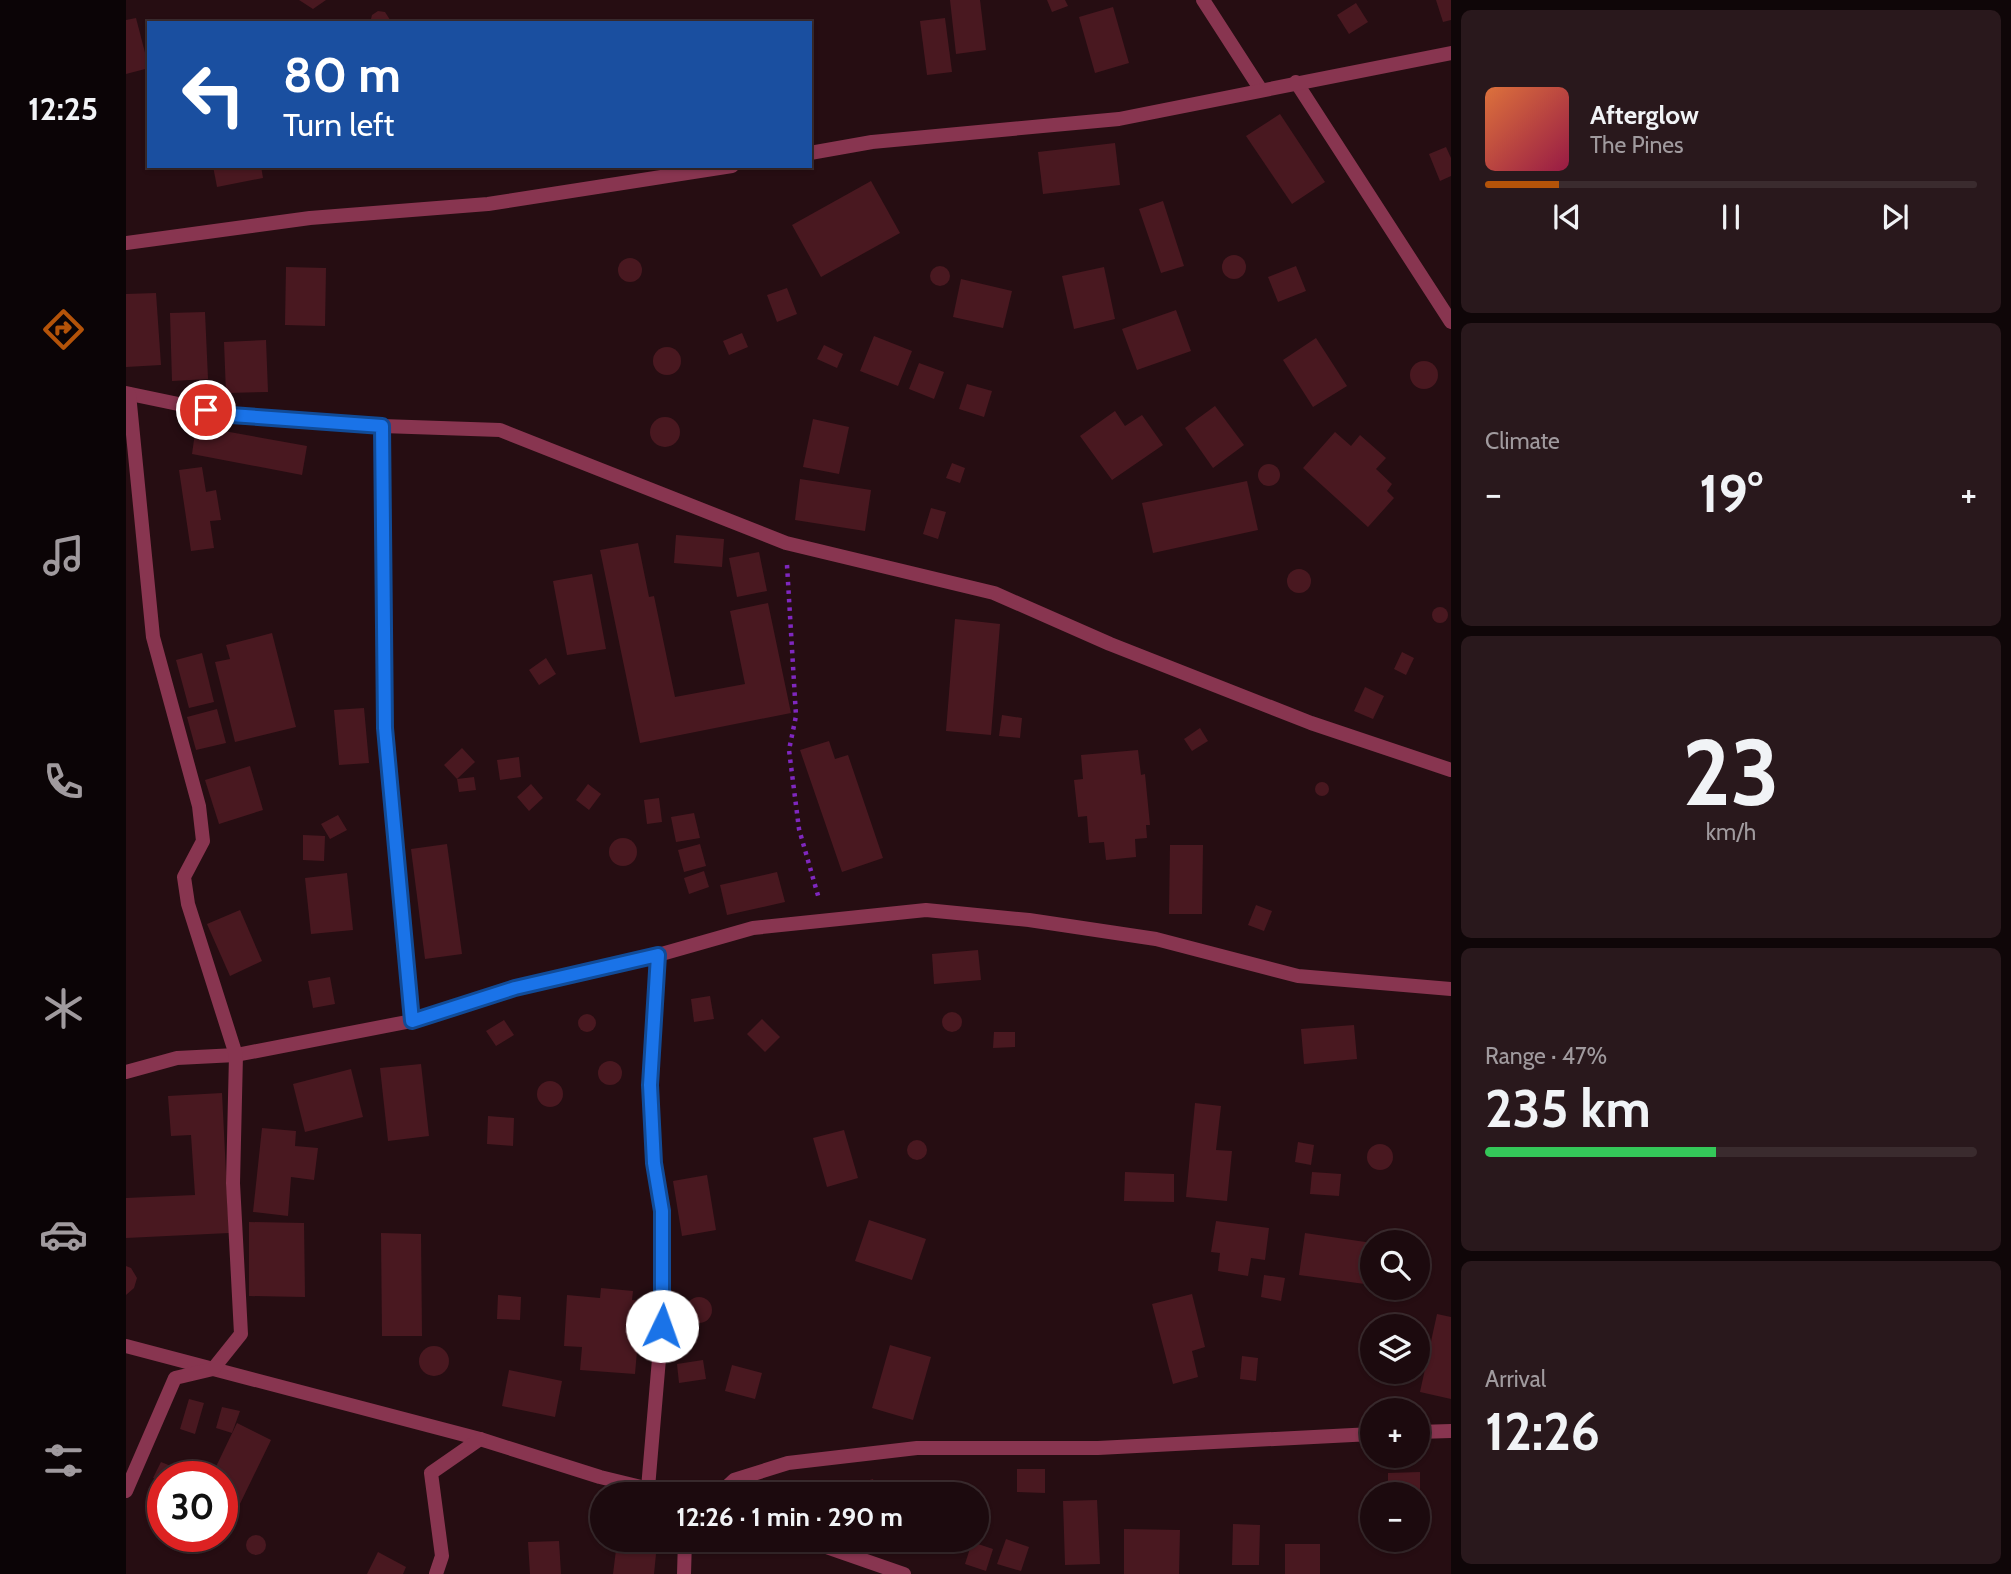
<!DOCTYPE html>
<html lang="en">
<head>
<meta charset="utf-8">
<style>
	:root { --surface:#1c0a0e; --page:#29181c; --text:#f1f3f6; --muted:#a09a9e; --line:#3a2b2e; --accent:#b45309 }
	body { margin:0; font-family:Cabin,sans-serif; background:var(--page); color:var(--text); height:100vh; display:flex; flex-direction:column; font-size:26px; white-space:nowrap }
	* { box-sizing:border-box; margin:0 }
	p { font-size:23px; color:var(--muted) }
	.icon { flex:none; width:38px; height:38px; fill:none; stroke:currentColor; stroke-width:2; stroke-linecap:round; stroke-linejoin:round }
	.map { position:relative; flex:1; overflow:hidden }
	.details { display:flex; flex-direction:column; gap:10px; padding:10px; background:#0f0608; width:560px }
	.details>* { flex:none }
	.hud { position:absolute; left:21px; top:21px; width:665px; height:147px; border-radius:0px; box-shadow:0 2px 5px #0004,0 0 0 2px var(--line); background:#1a4fa0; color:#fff; overflow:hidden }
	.tools { position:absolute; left:1234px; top:1230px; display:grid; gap:14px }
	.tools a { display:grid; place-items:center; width:70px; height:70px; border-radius:50%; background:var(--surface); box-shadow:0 2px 5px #0004,0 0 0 2px var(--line); font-size:35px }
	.speed { position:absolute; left:21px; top:1461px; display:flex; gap:14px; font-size:35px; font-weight:700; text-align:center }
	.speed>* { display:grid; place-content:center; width:91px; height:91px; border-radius:50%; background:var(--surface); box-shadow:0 2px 5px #0004,0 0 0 2px var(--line); line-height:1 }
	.speed .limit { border:10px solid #d22; background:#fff; color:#111 }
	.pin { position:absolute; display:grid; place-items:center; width:60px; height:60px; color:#fff; margin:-30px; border:4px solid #fff; border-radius:50%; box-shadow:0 2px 7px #0007 }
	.me { position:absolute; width:77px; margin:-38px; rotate:3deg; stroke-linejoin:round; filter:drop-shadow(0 0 5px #0008) }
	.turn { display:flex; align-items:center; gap:24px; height:147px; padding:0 21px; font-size:32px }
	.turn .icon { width:91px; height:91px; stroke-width:2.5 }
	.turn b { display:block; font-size:49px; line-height:60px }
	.big { font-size:52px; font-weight:800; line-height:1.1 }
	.details .widget { flex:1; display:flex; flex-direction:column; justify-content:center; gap:10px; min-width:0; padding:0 24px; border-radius:10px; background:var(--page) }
	.details .dial { align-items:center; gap:0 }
	.dial b { font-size:91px; line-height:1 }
	.song { display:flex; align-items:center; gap:21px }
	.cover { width:84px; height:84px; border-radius:10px; background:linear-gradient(135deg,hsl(20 70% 55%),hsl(340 70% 35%)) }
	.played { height:7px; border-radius:4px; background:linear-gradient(90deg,var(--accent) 15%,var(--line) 15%) }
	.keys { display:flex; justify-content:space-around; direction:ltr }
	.heat { display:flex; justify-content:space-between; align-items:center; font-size:38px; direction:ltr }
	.charge { height:10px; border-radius:5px; background:linear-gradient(90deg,#34c759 47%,var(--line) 0) }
	.trip { position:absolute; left:464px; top:1482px; width:399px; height:70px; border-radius:35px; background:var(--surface); box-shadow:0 2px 5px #0004,0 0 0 2px var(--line); font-weight:800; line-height:70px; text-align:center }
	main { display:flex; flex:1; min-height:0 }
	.tab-bar { display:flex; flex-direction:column; width:126px; justify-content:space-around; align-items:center; background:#0b0406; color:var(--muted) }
	.tab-bar .icon { width:49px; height:49px }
	.tab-bar .active { color:var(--accent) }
	.tab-bar b { font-size:32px; color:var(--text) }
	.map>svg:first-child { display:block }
	.building { fill:#491820 }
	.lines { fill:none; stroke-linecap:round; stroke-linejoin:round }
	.path { stroke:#7f27bf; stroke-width:4.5; stroke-dasharray:3.5 5; stroke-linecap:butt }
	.street { stroke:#883550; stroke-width:14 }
	.route-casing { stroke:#114b97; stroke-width:18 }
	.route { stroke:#1a73e8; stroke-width:12 }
</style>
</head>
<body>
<main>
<nav class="tab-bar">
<b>12:25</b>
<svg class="icon active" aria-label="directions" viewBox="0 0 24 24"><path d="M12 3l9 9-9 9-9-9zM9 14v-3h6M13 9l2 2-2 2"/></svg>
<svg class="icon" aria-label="music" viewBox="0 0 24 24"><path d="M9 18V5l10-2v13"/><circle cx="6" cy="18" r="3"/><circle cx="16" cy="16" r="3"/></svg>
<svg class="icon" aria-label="phone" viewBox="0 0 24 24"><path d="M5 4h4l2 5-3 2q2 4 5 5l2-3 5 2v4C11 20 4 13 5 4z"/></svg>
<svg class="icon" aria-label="climate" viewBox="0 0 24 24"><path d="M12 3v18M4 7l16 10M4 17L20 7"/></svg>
<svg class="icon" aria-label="car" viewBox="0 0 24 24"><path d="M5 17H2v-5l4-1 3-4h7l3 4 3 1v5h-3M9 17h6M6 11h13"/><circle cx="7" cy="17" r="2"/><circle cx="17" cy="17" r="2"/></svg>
<svg class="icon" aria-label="filters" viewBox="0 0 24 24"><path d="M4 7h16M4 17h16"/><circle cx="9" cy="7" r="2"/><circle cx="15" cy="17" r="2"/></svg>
</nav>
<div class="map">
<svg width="1325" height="1574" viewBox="0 0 1325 1574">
	<rect width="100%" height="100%" fill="#260d12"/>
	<!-- building -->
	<g class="building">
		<path d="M173,0H200L187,9Z"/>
		<path d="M824,0H854L860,50L830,54Z"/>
		<path d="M921,0H939L942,6L926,12Z"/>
		<path d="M1310,0H1325V20L1317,22Z"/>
		<path d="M1230,3L1242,22L1223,34L1211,15Z"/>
		<path d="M987,7L1003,63L969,73L953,17Z"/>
		<path d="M252,11L259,12L266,23H244L246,15Z"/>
		<path d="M10,18L23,68L0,74V20Z"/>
		<path d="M819,18L826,72L801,75L794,21Z"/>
		<path d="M1154,114L1199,182L1166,204L1120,136Z"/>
		<path d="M989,143L994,185L917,194L912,152Z"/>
		<path d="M1320,147L1325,158V176L1314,181L1303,154Z"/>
		<path d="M87,166H135L137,178L91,187Z"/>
		<path d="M745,181L774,233L695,277L666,225Z"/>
		<path d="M1037,201L1058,266L1035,273L1013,209Z"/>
		<circle cx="1108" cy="267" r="12"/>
		<circle cx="504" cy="270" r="12"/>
		<path d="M1170,266L1180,291L1152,302L1142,277Z"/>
		<circle cx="814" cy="276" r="10"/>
		<path d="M160,267L200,268L199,326L159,325Z"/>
		<path d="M978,267L989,319L948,329L936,276Z"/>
		<path d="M835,279L886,291L877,328L827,317Z"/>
		<path d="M661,288L671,314L651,322L641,295Z"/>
		<path d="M30,293L35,365L0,367V294Z"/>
		<path d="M1050,310L1065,351L1011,370L996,329Z"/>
		<path d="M79,312L82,379L46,381L44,313Z"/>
		<path d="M616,333L622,347L603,355L597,341Z"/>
		<path d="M748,336L786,351L772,386L734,371Z"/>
		<path d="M1190,338L1221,386L1187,407L1157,360Z"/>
		<path d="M140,340L142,392L100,393L98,342Z"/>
		<path d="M698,345L717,354L711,368L691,359Z"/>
		<circle cx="541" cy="361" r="14"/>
		<circle cx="1298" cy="375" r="14"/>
		<path d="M793,363L818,372L808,399L783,389Z"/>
		<path d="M841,384L866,391L858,417L833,409Z"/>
		<path d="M1089,406L1118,445L1087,468L1059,428Z"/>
		<path d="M989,411L999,426L1016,415L1037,445L986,480L954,436Z"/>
		<circle cx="539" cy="432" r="15"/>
		<path d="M687,419L723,427L713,474L677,467Z"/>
		<path d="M70,426L181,446L176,475L66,454Z"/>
		<path d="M1209,432L1225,446L1234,435L1260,458L1250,469L1266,484L1261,491L1268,498L1242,527L1177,468Z"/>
		<path d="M826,463L839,468L834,483L820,478Z"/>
		<circle cx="1143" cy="475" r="11"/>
		<path d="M76,467L80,492L90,490L95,520L84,521L88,548L65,551L53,470Z"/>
		<path d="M674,479L745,490L739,531L669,520Z"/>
		<path d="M1121,481L1132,530L1027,553L1016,503Z"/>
		<path d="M805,508L820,512L812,539L797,534Z"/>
		<path d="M550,535L598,539L596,567L548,563Z"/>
		<path d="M512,543L523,597L528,596L549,697L619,684L604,611L642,603L665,713L514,743L474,550Z"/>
		<path d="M633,552L641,591L611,597L603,558Z"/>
		<circle cx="1173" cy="581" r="12"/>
		<path d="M466,574L480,649L441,655L427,581Z"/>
		<circle cx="1314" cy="615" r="8"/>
		<path d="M829,619L874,624L865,735L820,731Z"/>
		<path d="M146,633L170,727L109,742L89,662L104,659L100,645Z"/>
		<path d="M1276,652L1288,658L1280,675L1268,669Z"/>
		<path d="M76,653L88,702L63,708L50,660Z"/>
		<path d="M420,658L430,674L413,685L403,670Z"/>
		<path d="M1239,687L1258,696L1247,719L1228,711Z"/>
		<path d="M238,708L243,763L213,765L208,710Z"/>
		<path d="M91,709L100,743L70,750L61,717Z"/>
		<path d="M876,715L896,718L894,738L873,736Z"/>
		<path d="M1074,728L1082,741L1066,751L1058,739Z"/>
		<path d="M703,741L709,759L722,755L757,858L716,872L674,750Z"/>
		<path d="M336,748L349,762L331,779L348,777L350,790L333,792L331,779L318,765Z"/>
		<path d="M1012,750L1015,775L1019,774L1024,825H1020L1021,838L1009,839L1010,857L980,860L978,842L963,843L961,816L952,817L948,780L957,779L955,755Z"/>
		<path d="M393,757L395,777L374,780L371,760Z"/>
		<path d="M124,766L137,810L93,824L79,780Z"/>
		<circle cx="1196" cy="789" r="7"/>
		<path d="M405,784L417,798L403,811L391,797Z"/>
		<path d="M462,784L475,794L463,810L450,800Z"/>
		<path d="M533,798L536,822L521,824L518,800Z"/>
		<path d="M568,813L574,838L550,842L545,817Z"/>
		<path d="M212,815L221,830L204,839L195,824Z"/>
		<path d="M177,835L199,836L198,861L177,860Z"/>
		<circle cx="497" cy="852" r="14"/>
		<path d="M321,844L336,954L299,959L285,849Z"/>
		<path d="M574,844L580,866L558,872L552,850Z"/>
		<path d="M1044,845H1077L1076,914H1043Z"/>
		<path d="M578,871L583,887L563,894L558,878Z"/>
		<path d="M651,872L659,902L601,915L594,885Z"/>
		<path d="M221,873L227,930L185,934L179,878Z"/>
		<path d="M1130,905L1146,911L1138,931L1122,925Z"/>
		<path d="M114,910L136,961L104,976L81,924Z"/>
		<path d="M852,950L855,980L808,984L806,954Z"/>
		<path d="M204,977L209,1004L187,1008L182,981Z"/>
		<path d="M584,996L588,1019L568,1022L565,999Z"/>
		<circle cx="826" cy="1022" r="10"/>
		<circle cx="461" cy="1023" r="9"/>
		<path d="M636,1019L654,1037L639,1052L621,1034Z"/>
		<path d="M378,1020L388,1035L370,1046L360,1031Z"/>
		<path d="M1228,1025L1231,1059L1178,1064L1175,1029Z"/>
		<path d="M868,1032H889V1047L867,1048Z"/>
		<circle cx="484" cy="1073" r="12"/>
		<path d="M295,1064L303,1136L262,1141L254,1068Z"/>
		<path d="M225,1069L237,1117L179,1132L167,1084Z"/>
		<circle cx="424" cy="1094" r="13"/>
		<path d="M96,1093L103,1233L0,1238V1198L69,1195L65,1135L45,1136L42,1096Z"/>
		<path d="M1069,1103L1095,1106L1090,1150L1106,1151L1101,1201L1060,1197Z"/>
		<path d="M362,1116L388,1118L387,1146L361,1144Z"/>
		<path d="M136,1128L170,1131L169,1146L192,1148L188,1180L165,1177L162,1216L127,1212Z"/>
		<path d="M718,1130L732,1178L701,1187L687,1138Z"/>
		<circle cx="791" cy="1150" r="10"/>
		<path d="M1172,1142L1188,1145L1185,1165L1169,1162Z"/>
		<circle cx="1254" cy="1157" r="13"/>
		<path d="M999,1172L1048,1174V1202L998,1201Z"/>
		<path d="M1186,1172L1215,1174L1213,1196L1184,1194Z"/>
		<path d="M581,1175L590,1230L556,1236L547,1181Z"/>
		<path d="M743,1220L800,1239L786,1280L729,1261Z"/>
		<path d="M1090,1221L1143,1228L1139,1260L1125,1258L1122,1276L1092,1271L1094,1253L1085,1252Z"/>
		<path d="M123,1222L178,1223L179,1297L123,1296Z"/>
		<path d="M255,1233L295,1234L296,1336H256Z"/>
		<path d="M1179,1233L1246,1243V1285L1173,1275Z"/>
		<path d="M0,1266L5,1268L11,1278L8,1288L0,1295Z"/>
		<path d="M1138,1275L1159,1278L1155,1301L1135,1297Z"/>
		<path d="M475,1288L507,1291L506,1300L523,1301L519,1352L511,1351L509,1374L454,1370L456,1347L438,1346L441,1295L474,1298Z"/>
		<path d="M1066,1294L1079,1347L1066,1351L1072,1377L1047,1384L1026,1304Z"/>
		<path d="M372,1295L395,1297L394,1320L371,1319Z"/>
		<circle cx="573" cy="1310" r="13"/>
		<path d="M1311,1314L1325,1317V1399L1294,1392Z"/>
		<path d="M764,1345L805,1357L787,1420L746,1408Z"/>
		<circle cx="308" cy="1361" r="15"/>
		<path d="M1116,1356L1132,1358L1130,1381L1114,1379Z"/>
		<path d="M577,1360L580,1379L553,1383L551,1364Z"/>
		<path d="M606,1365L636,1373L629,1399L599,1391Z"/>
		<path d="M383,1370L436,1381L429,1417L376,1406Z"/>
		<path d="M63,1399L78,1403L69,1434L54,1429Z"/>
		<path d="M96,1407L114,1411L106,1433L90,1428Z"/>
		<path d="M111,1423L145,1440L109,1514L96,1508V1477H85Z"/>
		<path d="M35,1462L50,1468L45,1477H37V1483L27,1478Z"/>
		<path d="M891,1469H919V1493L891,1492Z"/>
		<path d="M1294,1472V1495L1262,1494V1473Z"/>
		<path d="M747,1479L752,1494H733L730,1484Z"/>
		<path d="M971,1500L974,1564L939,1565L937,1501Z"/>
		<path d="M1107,1524L1134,1525L1133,1565H1106Z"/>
		<path d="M998,1529L1054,1530L1053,1574H998Z"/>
		<circle cx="130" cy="1545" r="10"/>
		<path d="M880,1539L903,1547L895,1571L871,1564Z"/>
		<path d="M433,1541L435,1574H404L402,1542Z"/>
		<path d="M846,1542L867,1549L860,1571L839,1564Z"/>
		<rect x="1159" y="1544" width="35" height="30"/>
		<path d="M490,1550L530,1554L528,1574H487Z"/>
		<path d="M252,1552L280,1567L277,1574H241Z"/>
	</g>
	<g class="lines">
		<!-- path -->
		<path class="path" d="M661,565L670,716L663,750L673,829L693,899"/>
		<!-- street -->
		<g class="street">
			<path d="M1077,0L1135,90"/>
			<path d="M1170,82L1325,322"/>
			<path d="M684,153L746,142L993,119L1325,53"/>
			<path d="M0,243L184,218L362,204L606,166"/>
			<path d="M0,393L105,415L256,426L374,430L660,543L868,593L984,644L1185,723L1325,770"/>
			<path d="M256,426L259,728L286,1021"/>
			<path d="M0,1072L51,1058L110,1055L286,1021L389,988L532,955L627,928L800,910L903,920L1030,939L1172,976L1325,989"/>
			<path d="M0,1346L354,1439L474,1477L544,1494"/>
			<path d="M1292,1432L1325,1431"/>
			<path d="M522,1488L538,1300L536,1211L528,1163L524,1085L532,955"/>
			<path d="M0,1491L49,1378L87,1369L115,1334L107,1183L110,1055L62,904L58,877L77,841L73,806L27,637L3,394"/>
			<path d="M593,1494L608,1480L662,1463L791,1448H972L1246,1434"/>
			<path d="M680,1540L778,1574"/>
			<path d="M310,1574L316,1556L305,1473L354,1439"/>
			<path d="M558,1574L559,1540"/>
		</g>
	</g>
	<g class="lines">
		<defs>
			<path id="route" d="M80,410L105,415L256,426L259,728L286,1021L389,988L532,955L524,1085L528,1163L536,1211V1326"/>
		</defs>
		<!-- route casing -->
		<use href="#route" class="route-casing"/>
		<!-- route -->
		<use href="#route" class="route"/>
	</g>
</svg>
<div class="tools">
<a><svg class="icon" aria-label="search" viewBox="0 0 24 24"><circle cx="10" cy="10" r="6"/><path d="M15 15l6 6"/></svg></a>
<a><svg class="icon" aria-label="layers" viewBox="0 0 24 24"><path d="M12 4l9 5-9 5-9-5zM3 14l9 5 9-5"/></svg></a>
<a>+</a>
<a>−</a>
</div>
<div class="speed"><div class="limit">30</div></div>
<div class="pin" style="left:80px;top:410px;background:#d93025"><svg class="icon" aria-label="arrive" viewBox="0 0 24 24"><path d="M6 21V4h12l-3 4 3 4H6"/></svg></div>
<svg class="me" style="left:536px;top:1326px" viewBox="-20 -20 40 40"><circle r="19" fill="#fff"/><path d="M0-13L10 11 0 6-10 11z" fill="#1a73e8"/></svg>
<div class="trip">12:26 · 1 min · 290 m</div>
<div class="hud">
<div class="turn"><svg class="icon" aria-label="left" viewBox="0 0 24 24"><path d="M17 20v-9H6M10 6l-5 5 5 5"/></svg><div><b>80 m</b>Turn left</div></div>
</div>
</div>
<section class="details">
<div class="widget">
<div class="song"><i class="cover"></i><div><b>Afterglow</b><p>The Pines</p></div></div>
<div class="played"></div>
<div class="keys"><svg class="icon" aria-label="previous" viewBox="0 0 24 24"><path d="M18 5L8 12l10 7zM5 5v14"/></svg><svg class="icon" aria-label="pause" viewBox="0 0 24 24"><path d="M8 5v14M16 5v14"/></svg><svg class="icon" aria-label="next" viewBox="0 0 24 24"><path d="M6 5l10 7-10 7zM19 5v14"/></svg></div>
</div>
<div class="widget"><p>Climate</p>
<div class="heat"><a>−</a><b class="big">19°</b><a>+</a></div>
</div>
<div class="widget dial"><b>23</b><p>km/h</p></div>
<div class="widget"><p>Range · 47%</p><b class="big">235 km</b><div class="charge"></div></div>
<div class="widget"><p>Arrival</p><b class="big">12:26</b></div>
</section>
</main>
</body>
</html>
